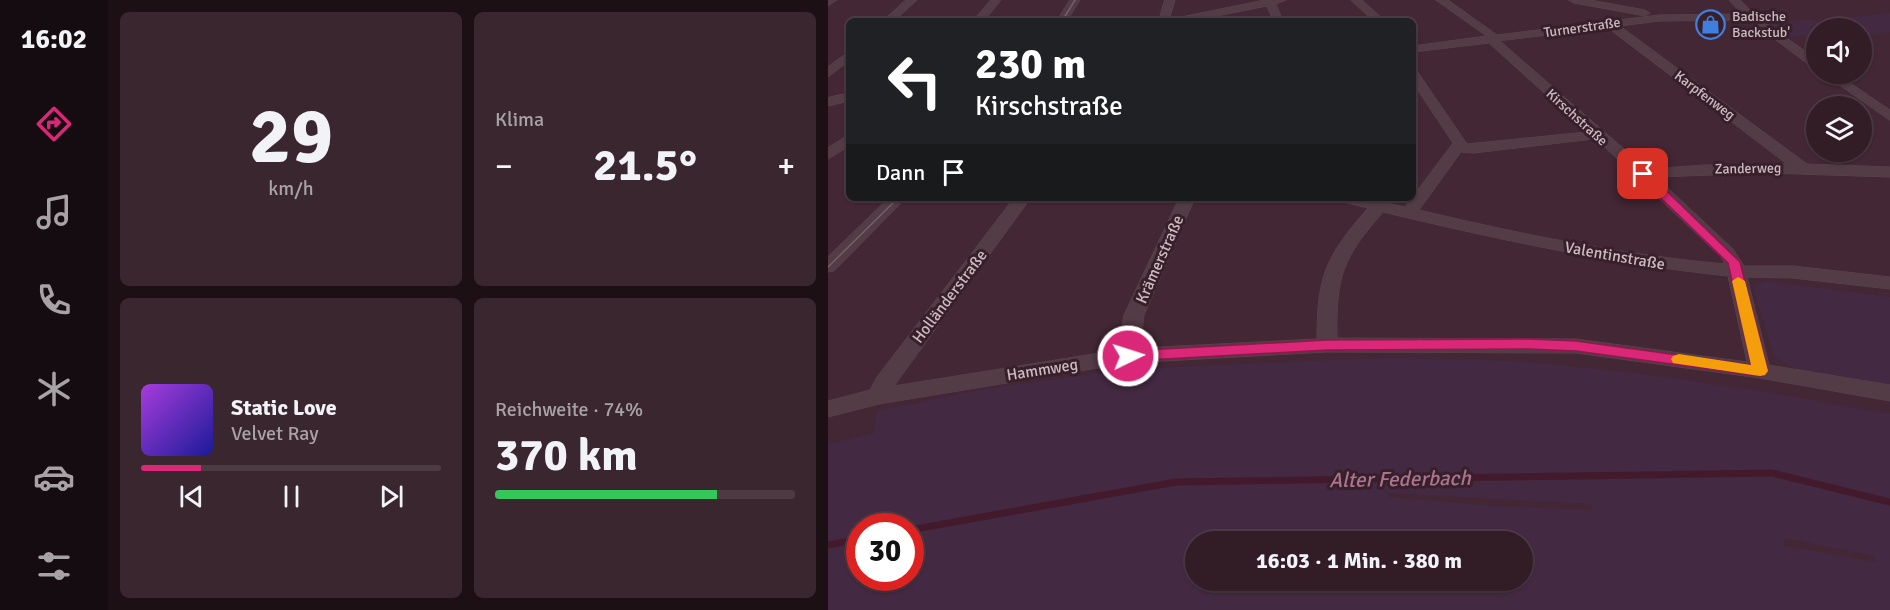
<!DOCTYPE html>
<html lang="de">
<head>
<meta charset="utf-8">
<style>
	:root { --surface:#321d27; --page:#3a262f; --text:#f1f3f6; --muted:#a8a2a7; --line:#4d3b44; --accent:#db2777 }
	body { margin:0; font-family:Signika,sans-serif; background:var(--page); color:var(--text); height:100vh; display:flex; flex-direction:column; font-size:22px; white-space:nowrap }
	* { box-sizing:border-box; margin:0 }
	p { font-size:20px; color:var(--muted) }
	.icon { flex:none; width:33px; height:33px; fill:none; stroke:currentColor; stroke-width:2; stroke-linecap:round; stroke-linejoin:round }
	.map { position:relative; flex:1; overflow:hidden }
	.side { display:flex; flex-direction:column; gap:12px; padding:12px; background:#1c1015; width:720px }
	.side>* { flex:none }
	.banner { position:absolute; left:18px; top:18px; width:570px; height:183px; border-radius:9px; box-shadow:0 2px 4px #0004,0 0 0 2px var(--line); background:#202124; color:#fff; overflow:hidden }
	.controls { position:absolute; left:978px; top:18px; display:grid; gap:12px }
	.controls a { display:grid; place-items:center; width:66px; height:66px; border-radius:50%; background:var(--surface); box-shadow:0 2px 4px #0004,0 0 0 2px var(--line); font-size:30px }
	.speed { position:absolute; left:18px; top:513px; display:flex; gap:12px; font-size:30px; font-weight:700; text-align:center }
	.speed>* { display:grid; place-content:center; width:78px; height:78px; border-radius:50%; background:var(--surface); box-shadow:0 2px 4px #0004,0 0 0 2px var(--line); line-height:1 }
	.speed .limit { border:9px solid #d22; background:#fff; color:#111 }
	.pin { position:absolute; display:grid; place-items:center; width:51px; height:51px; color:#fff; margin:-26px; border-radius:12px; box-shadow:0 3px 9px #0006 }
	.me { position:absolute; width:66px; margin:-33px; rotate:86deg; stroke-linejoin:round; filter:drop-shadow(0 0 4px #0008) }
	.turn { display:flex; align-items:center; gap:21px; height:126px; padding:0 30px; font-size:27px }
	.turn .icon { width:78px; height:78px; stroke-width:2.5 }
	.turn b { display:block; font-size:42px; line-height:51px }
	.then { display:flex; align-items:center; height:57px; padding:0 30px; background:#0003; gap:12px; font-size:22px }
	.big { font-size:45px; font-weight:700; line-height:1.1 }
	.side .widget { flex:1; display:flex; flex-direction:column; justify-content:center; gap:9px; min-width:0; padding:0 21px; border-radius:9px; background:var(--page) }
	.side .dial { align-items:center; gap:0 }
	.dial b { font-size:78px; line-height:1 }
	.song { display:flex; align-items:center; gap:18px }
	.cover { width:72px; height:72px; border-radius:9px; background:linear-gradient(135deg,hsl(280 70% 55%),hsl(240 70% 35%)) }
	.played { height:6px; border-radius:3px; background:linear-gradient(90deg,var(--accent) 20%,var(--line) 20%) }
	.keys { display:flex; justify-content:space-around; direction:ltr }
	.heat { display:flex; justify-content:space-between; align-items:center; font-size:33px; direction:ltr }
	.charge { height:9px; border-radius:4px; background:linear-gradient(90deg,#34c759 74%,var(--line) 0) }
	.side .tiles { flex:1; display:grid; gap:12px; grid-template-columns:repeat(2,1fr) }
	.trip { position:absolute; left:357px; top:531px; width:348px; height:60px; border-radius:30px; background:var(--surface); box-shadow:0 2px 4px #0004,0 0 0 2px var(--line); font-weight:700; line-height:60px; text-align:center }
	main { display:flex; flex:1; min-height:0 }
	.tab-bar { display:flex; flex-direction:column; width:108px; justify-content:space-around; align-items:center; background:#140c10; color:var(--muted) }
	.tab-bar .icon { width:42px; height:42px }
	.tab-bar .selected { color:var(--accent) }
	.tab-bar b { font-size:27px; color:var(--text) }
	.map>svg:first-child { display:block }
	.green { fill:#442942; fill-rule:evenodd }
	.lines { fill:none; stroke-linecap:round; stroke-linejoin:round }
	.stream { stroke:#421a2c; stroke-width:7 }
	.street-casing { stroke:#5c454f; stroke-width:1 }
	.street { fill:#533c46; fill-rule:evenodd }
	.tram { stroke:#795e6a; stroke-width:1.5 }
	.route { fill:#db2777; stroke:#8e194d; stroke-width:1.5 }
	.slow { fill:#f59e0b }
	.labels { text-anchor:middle; stroke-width:6; stroke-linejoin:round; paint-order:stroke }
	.far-poi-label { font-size:14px; fill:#ccb9c1; stroke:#38202b; text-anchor:start }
	.far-street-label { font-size:14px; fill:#ccb9c1; stroke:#38202b }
	.street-label { font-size:16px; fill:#ccb9c1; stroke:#38202b }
	.near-water-label { font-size:21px; font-style:italic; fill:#ab738d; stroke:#38202b }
</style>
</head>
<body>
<main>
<nav class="tab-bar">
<b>16:02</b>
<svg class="icon selected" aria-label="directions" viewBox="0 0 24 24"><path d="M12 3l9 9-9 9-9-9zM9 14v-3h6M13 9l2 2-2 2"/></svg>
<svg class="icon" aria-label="music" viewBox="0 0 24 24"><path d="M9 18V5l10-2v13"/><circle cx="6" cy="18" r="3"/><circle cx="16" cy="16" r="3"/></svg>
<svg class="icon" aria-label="phone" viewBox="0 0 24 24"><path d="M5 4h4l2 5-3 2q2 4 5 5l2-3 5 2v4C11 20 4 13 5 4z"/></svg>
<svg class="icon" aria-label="climate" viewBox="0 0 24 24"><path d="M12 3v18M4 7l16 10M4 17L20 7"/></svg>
<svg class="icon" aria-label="car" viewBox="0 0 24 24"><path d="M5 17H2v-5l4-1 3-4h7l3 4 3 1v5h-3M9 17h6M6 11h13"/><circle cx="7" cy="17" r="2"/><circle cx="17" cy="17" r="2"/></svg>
<svg class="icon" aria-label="filters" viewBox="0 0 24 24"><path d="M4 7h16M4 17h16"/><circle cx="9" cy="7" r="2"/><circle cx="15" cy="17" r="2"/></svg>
</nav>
<section class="side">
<div class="tiles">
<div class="widget dial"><b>29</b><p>km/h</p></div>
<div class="widget"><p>Klima</p>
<div class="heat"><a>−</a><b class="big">21.5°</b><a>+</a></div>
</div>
<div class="widget">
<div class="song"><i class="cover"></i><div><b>Static Love</b><p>Velvet Ray</p></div></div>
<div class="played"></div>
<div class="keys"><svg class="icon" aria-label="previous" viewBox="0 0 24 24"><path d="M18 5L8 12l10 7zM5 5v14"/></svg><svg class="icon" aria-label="pause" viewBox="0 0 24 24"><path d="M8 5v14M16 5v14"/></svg><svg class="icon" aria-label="next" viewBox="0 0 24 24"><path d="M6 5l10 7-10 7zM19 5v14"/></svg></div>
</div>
<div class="widget"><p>Reichweite · 74%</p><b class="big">370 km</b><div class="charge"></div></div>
</div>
</section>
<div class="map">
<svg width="1062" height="610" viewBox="0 0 1062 610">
	<rect width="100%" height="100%" fill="#432734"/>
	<!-- green -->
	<g class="green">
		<path d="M1062,13V32L1036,36H1034V28H988V35L960,37L939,23L984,19L988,21Z"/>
		<path d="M937,281L1062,297V385L972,371L946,357L925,287Z"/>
		<path d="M553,358C596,359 639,359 681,361C809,370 936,391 1062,414V610H0V429L1,444L46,433L49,411L162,388L300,369ZM560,493L763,504L764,510L664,506L560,497ZM82,526V578H32V526ZM957,538L1046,556L1048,562L956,546ZM368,542H694V580H368Z"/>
	</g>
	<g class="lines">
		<!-- stream -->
		<g class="stream">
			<path d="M82,530L348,482L944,473L1062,502"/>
			<path d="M0,545L32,539"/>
		</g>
		<defs>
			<g id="street">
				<path d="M0,0H9L0,6Z"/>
				<path d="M78,0H89L66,21H55Z"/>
				<path d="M163,0H173L156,21H145Z"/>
				<path d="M242,0H252L239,21H229Z"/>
				<path d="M337,0H347L341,21H331Z"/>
				<path d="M437,0H458L448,4L455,21H445L439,6L364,21H344L349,18Z"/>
				<path d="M523,0H534L557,21H546Z"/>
				<path d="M608,0H620L669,35L831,15L914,14L901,0H912L927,15L988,59V67H984L921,20L831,21L792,26L979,164L1062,167V177L939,173L828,177L905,249L916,266H965L1062,277V289L965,278L919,277L941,365L1062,385V401L932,378L748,353L499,352L300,363L51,404L0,417V401L42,390L49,377L182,203L165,201L163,198L202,199L66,386L290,350L296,315L351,198H367L316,315L312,348L489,339C489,275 498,256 540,208L511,201L509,198H538L577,207L625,143L585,83V70L589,71L639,144L759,132L661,43L585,52V46L658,36ZM780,28L959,164L877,165L819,169L672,41ZM768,139L893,257L897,264C795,255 692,234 591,210L633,152L645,153ZM555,212C668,239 784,264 900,276L919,362L748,339L509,338C508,276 514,259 555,212Z"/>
				<path d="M741,0H762L817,10L822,13L817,16L746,3Z"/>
				<path d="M21,52V61L0,77V67Z"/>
				<path d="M996,74H1009L1062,110V120Z"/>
				<path d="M21,93V101L0,106V98Z"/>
				<path d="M21,135V146L0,159V148Z"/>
				<path d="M61,198H78L6,271L0,272V257Z"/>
			</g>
		</defs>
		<!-- street casing -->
		<use href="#street" class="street-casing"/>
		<!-- street -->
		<use href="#street" class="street"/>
		<!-- tram -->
		<g class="tram">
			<path d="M234,21L247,0"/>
			<path d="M0,267L70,198"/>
		</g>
	</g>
	<!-- route -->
	<path class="route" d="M815,171L819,172L912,262L940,371L937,375L932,376L748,351L701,349L499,350L300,361L293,356L300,351L499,340L701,339L748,341L923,365L900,263L811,177L809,174Z"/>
	<!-- slow -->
	<path class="slow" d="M910,277L917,281L940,371L937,375L932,376L845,363L843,359L845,356L851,354L923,365L904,281Z"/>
	<!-- icons -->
	<defs>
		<symbol id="shop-ring" viewBox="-11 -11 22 22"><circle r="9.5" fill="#38202b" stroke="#3f7fe0" stroke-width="1.5"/><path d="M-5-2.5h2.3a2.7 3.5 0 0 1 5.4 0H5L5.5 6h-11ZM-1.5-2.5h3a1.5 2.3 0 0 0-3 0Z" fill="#3f7fe0"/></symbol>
	</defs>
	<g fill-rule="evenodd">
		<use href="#shop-ring" x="866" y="8" width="33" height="33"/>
	</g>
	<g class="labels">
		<!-- far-poi labels -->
		<g class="far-poi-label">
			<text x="904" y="21">Badische<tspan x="904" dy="16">Backstub'</tspan></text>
		</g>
		<!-- far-street labels -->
		<g class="far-street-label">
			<text transform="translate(754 27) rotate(-8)" y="5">Turnerstraße</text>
			<text transform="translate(877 95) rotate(37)" y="5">Karpfenweg</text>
			<text transform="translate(749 117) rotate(42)" y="5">Kirschstraße</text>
			<text transform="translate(920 168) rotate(-1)" y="5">Zanderweg</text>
		</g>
		<!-- street labels -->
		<g class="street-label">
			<text transform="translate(787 255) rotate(10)" y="6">Valentinstraße</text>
			<text transform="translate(331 259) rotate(-66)" y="6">Krämerstraße</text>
			<text transform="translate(121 296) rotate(-53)" y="6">Holländerstraße</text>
			<text transform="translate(214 369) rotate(-9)" y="6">Hammweg</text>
		</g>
		<!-- near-water labels -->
		<g class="near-water-label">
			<text transform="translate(572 479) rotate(-1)" y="7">Alter Federbach</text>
		</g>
	</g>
</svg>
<div class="controls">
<a><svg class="icon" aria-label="sound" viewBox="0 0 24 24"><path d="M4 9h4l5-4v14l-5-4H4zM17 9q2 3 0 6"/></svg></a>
<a><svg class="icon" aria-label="layers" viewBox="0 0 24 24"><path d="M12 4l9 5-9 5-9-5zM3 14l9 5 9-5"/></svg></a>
</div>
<div class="speed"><div class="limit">30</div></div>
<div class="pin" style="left:815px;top:174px;background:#d93025"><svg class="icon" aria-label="arrive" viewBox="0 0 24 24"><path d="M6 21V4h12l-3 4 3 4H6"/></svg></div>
<svg class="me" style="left:300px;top:356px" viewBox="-20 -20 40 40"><circle r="17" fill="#db2777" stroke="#fff" stroke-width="3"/><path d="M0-11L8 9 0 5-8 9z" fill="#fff"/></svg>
<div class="trip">16:03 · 1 Min. · 380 m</div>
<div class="banner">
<div class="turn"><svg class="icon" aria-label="left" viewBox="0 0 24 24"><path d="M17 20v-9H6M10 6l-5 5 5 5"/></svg><div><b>230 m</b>Kirschstraße</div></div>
<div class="then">Dann<svg class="icon" aria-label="arrive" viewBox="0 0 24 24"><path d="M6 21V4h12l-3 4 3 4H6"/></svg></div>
</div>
</div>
</main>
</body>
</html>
